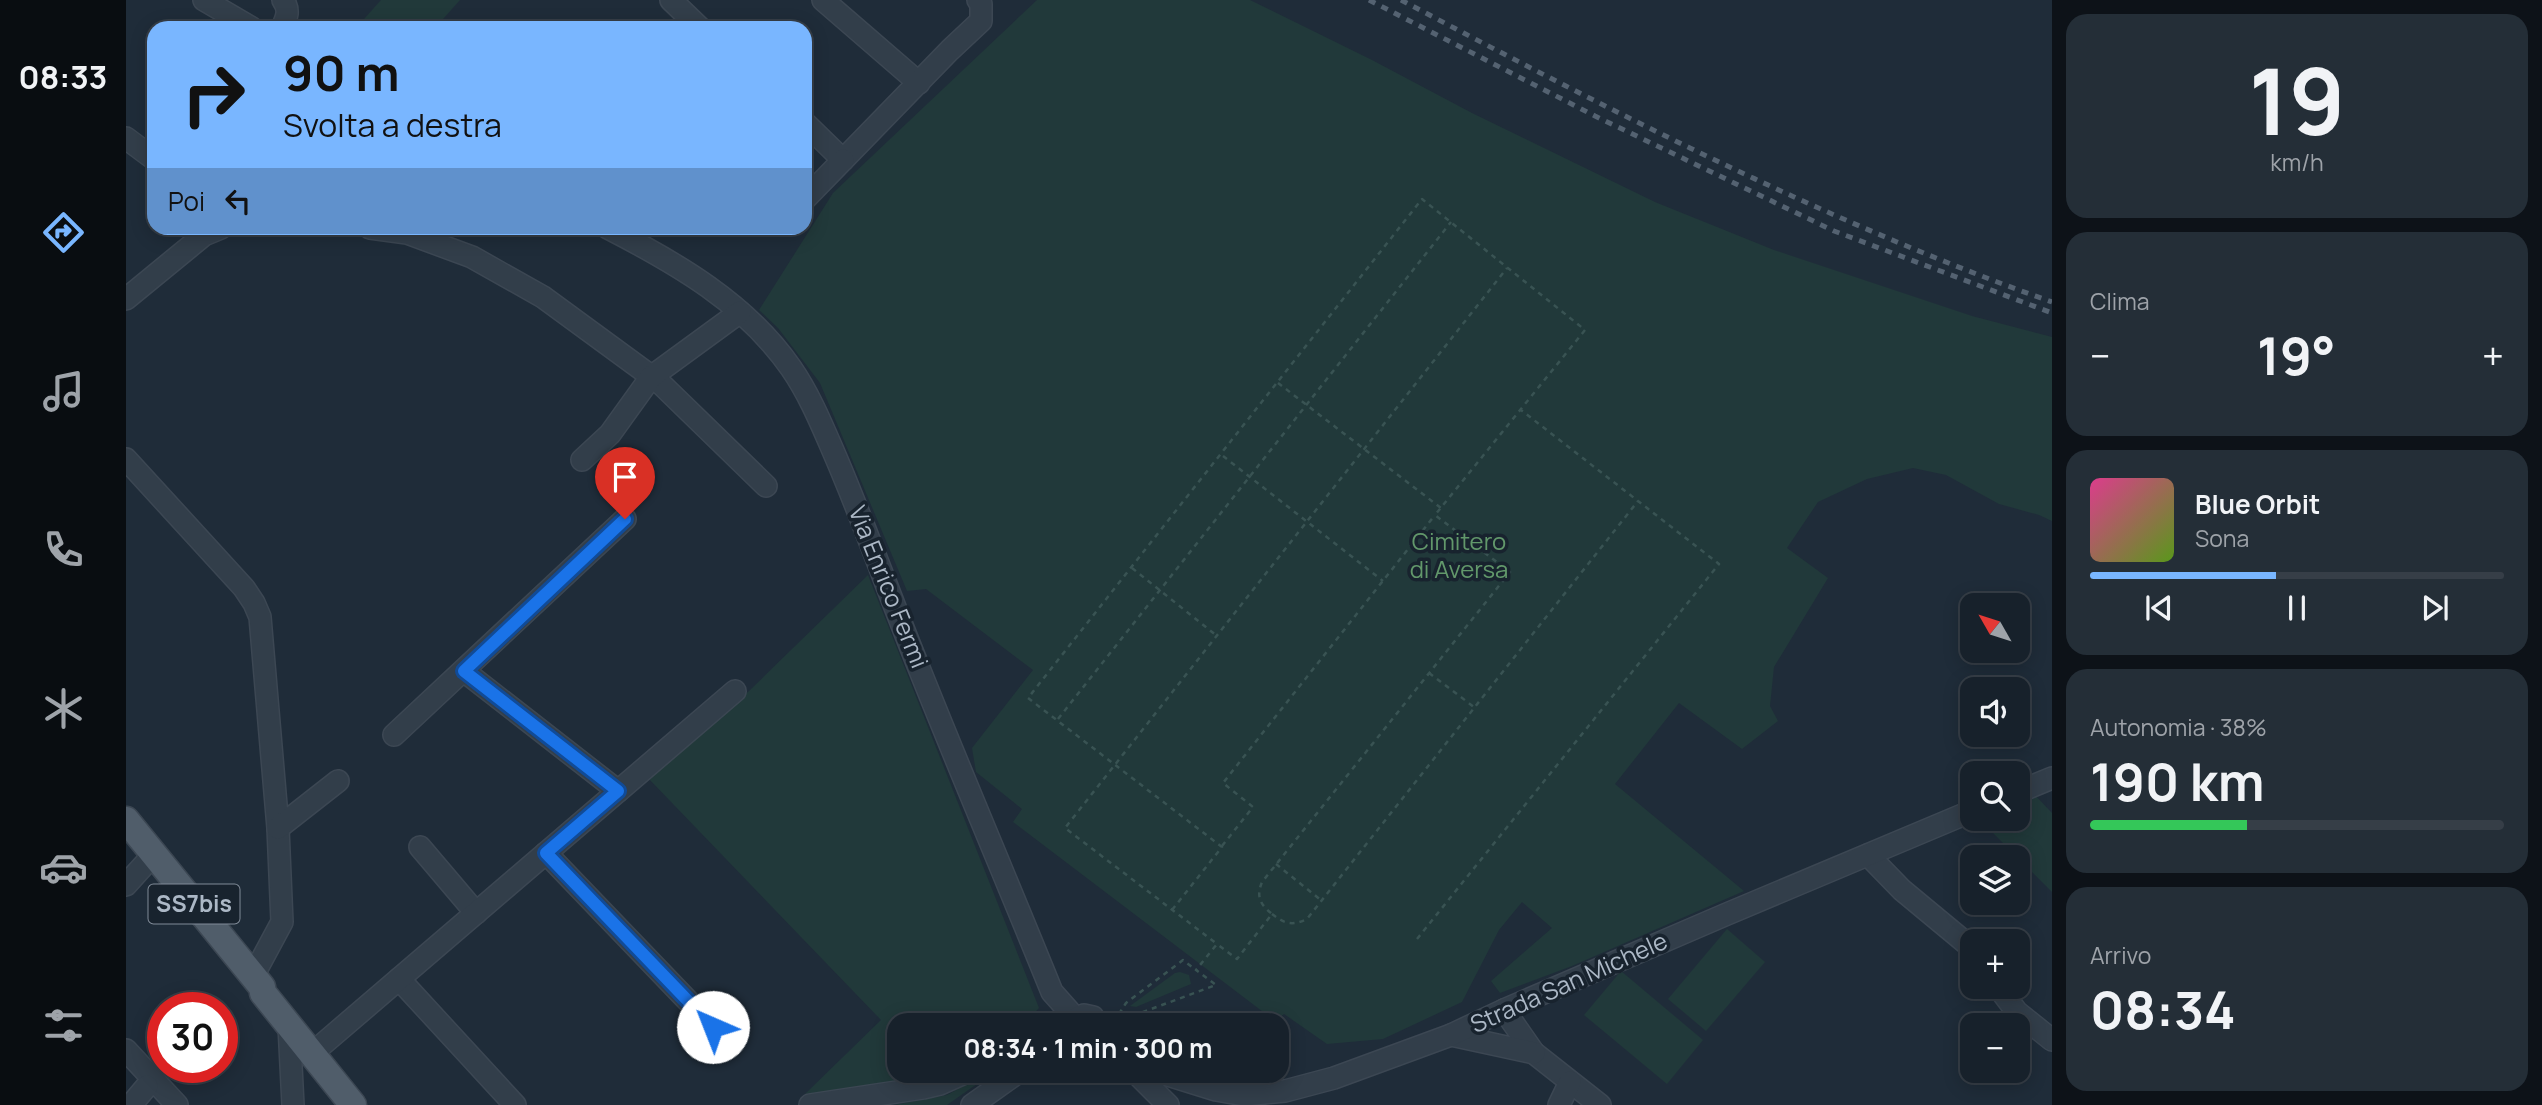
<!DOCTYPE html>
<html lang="it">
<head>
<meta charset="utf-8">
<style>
	:root { --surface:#17212b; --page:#242e37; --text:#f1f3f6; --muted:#9ea3a9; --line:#363e47; --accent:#79b6ff }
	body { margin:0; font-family:Manrope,sans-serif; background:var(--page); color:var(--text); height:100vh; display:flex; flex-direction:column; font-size:26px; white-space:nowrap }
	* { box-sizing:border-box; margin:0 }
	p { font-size:23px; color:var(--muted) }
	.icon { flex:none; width:38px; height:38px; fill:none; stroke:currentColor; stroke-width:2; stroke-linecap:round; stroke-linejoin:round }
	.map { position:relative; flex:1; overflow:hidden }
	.panel { display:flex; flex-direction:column; gap:14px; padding:14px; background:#0d1218; width:490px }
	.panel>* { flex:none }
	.guide { position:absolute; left:21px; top:21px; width:665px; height:214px; border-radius:21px; box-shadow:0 4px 18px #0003,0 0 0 2px var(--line); background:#79b6ff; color:#111; overflow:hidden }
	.needle { width:46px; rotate:309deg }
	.controls { position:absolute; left:1834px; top:593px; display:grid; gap:14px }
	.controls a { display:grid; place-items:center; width:70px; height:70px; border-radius:14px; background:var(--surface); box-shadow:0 4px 18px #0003,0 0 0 2px var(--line); font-size:35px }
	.speed { position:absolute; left:21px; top:992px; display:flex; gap:14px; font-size:35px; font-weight:700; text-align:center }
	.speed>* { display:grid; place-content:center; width:91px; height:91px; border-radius:50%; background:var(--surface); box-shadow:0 4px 18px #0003,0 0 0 2px var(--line); line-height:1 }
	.speed .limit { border:10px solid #d22; background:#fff; color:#111 }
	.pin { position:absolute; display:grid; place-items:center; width:60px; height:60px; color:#fff; margin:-72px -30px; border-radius:50% 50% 50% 0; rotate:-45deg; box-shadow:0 0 7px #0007 }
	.pin .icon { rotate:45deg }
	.me { position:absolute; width:77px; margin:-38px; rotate:316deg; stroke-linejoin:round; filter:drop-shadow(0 0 5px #0008) }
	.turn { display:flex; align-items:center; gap:24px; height:147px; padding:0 21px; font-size:32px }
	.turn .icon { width:91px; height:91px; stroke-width:2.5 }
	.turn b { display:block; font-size:49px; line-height:60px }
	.then { display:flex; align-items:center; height:66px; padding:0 21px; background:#0003; gap:14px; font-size:26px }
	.big { font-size:52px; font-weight:700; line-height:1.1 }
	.panel .tile { flex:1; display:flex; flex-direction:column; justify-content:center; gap:10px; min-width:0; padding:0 24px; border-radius:21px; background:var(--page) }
	.panel .dial { align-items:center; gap:0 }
	.dial b { font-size:91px; line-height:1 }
	.song { display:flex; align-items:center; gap:21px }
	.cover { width:84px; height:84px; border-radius:10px; background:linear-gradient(135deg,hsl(330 70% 55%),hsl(90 70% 35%)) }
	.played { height:7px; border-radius:4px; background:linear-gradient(90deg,var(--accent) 45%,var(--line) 45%) }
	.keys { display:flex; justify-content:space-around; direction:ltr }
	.heat { display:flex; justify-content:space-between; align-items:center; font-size:38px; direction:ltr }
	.charge { height:10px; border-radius:5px; background:linear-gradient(90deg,#34c759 38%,var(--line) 0) }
	.trip { position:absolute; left:761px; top:1013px; width:402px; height:70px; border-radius:21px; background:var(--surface); box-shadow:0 4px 18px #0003,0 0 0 2px var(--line); font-weight:700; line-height:70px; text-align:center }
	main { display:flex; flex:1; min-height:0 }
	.tab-bar { display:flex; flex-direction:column; width:126px; justify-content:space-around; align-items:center; background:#090d11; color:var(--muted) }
	.tab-bar .icon { width:49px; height:49px }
	.tab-bar .current { color:var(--accent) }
	.tab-bar b { font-size:32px; color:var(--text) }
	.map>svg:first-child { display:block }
	.green { fill:#21393a }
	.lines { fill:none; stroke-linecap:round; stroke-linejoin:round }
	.minor-casing { stroke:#3c4753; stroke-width:24 }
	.major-casing { stroke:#3c4753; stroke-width:29 }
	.path { stroke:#395353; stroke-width:2.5; stroke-dasharray:5 5; stroke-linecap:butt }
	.minor { stroke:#323e4a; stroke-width:21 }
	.major { stroke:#505d6a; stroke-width:26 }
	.rail { stroke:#546271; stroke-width:5; stroke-dasharray:7 7; stroke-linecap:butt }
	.route-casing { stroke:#114b97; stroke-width:18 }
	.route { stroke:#1a73e8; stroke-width:12 }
	.labels { text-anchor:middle; stroke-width:7; stroke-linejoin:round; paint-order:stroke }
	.shield { fill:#18232e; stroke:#808b98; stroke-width:2 }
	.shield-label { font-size:23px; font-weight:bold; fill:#acb8c6 }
	.park-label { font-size:24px; fill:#62986b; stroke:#18232e }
	.street-label { font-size:24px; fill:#acb8c6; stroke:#18232e }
</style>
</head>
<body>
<main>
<nav class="tab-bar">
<b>08:33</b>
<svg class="icon current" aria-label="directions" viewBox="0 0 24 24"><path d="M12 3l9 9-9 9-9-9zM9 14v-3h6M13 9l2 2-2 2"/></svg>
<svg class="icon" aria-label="music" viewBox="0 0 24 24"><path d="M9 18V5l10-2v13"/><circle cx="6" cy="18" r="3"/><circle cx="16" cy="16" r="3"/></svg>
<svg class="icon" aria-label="phone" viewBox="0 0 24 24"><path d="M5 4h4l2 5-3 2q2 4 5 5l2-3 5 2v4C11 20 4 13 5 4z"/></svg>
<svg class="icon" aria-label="climate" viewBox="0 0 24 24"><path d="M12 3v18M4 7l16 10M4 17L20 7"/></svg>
<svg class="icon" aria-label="car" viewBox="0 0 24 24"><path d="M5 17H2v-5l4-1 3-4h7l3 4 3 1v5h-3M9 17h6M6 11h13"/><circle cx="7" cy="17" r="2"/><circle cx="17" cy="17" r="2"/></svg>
<svg class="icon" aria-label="filters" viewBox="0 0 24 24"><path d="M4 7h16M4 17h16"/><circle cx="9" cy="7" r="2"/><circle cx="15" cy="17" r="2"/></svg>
</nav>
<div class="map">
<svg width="1926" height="1105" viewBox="0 0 1926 1105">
	<rect width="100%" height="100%" fill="#1f2c39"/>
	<!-- green -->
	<g class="green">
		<path d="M255,0H334L309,28H230Z"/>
		<path d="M911,0H1124L1246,60L1346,113L1529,202L1648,250L1846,316L1926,337V521L1913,515L1873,504L1820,475L1787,468L1741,479L1692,502L1661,548L1702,578L1648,667L1644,706L1652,721L1616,749L1553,703L1489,784L1618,891L1446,966L1374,993L1365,981L1426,928L1396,902L1373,930L1336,1002L1257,1039L1201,1044L1158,1014L1149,1021L887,822L896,809L850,772L846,748L907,670L800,589L781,591L694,383L652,328L633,310L707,193Z"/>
		<path d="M742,575L913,1008L897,1025L774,1026V1071H823L808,1078L679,1094L755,1020L522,778L623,691Z"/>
		<path d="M1908,794L1926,813V892L1853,819H1892V801Z"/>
		<path d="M1601,929L1639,962L1580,1031L1542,999Z"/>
		<path d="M1495,971L1577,1040L1541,1084L1458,1015Z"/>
		<path d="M1054,972L1063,975L1065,984L1010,1007L1004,1006L1049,973Z"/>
		<path d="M856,1076L858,1079L821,1105H768L821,1095Z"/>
	</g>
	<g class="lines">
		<defs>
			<g id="minor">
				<path d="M78,0L126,28"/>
				<path d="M545,0L574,28"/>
				<path d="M697,0L793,83"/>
				<path d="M156,28C161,17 164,10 157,0"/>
				<path d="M679,123L717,160L824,50L855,21V4L852,0"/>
				<path d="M0,138L28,159"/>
				<path d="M679,199L717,160"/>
				<path d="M244,228L281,233L346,257L417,297L533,382L640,486"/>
				<path d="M482,228C550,263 620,303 665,368C683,394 695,423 708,453C731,506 751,561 772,615C821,741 875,866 926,992L950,1019"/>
				<path d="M0,299L78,235L95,228"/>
				<path d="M0,459L118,588L128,603L134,617L152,828L156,922L127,976"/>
				<path d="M456,460L484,434L525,377L614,312"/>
				<path d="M338,671L492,791"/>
				<path d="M268,735L499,519"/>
				<path d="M1892,792L1926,778"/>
				<path d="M152,828L212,781"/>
				<path d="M294,847L350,913"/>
				<path d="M420,853L587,1027"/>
				<path d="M1742,855L1776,890L1846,948"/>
				<path d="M0,885L28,854"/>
				<path d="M273,979L389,1105"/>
				<path d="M1872,987L1891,1012L1926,1040"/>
				<path d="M1378,1010L1408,1053L1474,1105"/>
				<path d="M163,1026L167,1105"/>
				<path d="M947,1026L950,1019L958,1015L967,1017L972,1026"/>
				<path d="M1325,1035L1408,1053"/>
				<path d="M0,1050L51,1105"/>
				<path d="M190,1050L609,691"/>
				<path d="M1008,1071L1042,1105"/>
				<path d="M1029,1071L1090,1090L1119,1095L1159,1091L1208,1078L1325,1035L1378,1010L1601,914L1846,811"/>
				<path d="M5,1105L21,1086"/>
				<path d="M684,1105L797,1088L814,1084L843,1071"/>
				<path d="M846,1105L894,1071"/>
				<path d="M1433,1105L1444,1082"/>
			</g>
			<path id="major" d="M0,820L136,987L137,993L227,1105"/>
		</defs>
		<!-- minor casing -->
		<use href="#minor" class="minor-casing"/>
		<!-- major casing -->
		<use href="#major" class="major-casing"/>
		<!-- path -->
		<g class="path">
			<path d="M1152,383L1315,508"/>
			<path d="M1097,456L1257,581"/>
			<path d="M1006,568L1091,636"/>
			<path d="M1303,673L1348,707"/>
			<path d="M932,719L1325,222"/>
			<path d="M1096,846L1127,807L1097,783L1309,515"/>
			<path d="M1150,864L1196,901"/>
			<path d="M1046,910L1096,847L902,698L1296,199L1459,330L1309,515L1384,572L1136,882C1130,897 1134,904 1146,914L1111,959L1091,944"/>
			<path d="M1146,914C1159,924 1166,926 1181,919L1512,501"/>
			<path d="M1291,939L1593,564L1395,410"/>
			<path d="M993,1014L1000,1003L1057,960L1070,970"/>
			<path d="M987,1016L1009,1015L1090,985L1070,970L1091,944L939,828L1381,268"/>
		</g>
		<!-- minor -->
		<use href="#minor" class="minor"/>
		<!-- major -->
		<use href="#major" class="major"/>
		<!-- rail -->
		<g class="rail">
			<path d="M1243,0L1469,116L1708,231L1926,313"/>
			<path d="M1275,0C1487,112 1700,222 1926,302"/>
		</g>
	</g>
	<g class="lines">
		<defs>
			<path id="route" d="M499,519L338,671L492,791L420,853L587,1027"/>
		</defs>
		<!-- route casing -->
		<use href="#route" class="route-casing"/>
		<!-- route -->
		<use href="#route" class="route"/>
	</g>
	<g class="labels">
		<!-- shield labels -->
		<rect class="shield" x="22.5" y="884.5" width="91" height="39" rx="5"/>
		<g class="shield-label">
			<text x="68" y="912">SS7bis</text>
		</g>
		<!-- park labels -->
		<g class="park-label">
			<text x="1333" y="550">Cimitero<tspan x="1333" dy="28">di Aversa</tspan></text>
		</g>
		<!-- street labels -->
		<g class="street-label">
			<text transform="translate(762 587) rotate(68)" y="8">Via Enrico Fermi</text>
			<text transform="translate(1443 983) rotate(-24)" y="8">Strada San Michele</text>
		</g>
	</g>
</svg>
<div class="controls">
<a><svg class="needle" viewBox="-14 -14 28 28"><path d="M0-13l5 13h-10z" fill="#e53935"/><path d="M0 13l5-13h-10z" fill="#9ea3a9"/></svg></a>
<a><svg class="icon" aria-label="sound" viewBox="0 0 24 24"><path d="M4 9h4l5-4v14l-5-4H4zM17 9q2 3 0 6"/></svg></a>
<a><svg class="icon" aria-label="search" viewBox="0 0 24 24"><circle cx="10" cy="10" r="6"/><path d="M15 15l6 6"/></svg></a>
<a><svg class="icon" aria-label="layers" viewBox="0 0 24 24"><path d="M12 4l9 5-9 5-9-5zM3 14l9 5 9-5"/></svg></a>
<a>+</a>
<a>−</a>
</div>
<div class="speed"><div class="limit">30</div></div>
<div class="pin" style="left:499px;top:519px;background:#d93025"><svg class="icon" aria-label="arrive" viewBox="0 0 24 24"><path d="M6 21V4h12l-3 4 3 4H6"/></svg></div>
<svg class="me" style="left:587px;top:1027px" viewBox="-20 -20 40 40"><circle r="19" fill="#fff"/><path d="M0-13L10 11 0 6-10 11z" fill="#1a73e8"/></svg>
<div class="trip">08:34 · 1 min · 300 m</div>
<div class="guide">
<div class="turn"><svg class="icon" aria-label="right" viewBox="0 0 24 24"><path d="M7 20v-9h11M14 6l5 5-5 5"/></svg><div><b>90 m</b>Svolta a destra</div></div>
<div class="then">Poi<svg class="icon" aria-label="left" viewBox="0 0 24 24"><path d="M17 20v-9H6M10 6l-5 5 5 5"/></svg></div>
</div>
</div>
<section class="panel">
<div class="tile dial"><b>19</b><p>km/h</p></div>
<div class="tile"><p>Clima</p>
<div class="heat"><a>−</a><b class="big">19°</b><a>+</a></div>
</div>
<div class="tile">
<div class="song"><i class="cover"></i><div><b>Blue Orbit</b><p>Sona</p></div></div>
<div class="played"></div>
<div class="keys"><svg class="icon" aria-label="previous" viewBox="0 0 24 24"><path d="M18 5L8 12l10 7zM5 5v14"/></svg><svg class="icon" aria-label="pause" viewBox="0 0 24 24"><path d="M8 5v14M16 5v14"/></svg><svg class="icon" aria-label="next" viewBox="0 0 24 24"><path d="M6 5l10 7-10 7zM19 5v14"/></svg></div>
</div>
<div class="tile"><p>Autonomia · 38%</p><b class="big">190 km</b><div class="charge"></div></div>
<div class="tile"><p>Arrivo</p><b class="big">08:34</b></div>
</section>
</main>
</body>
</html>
